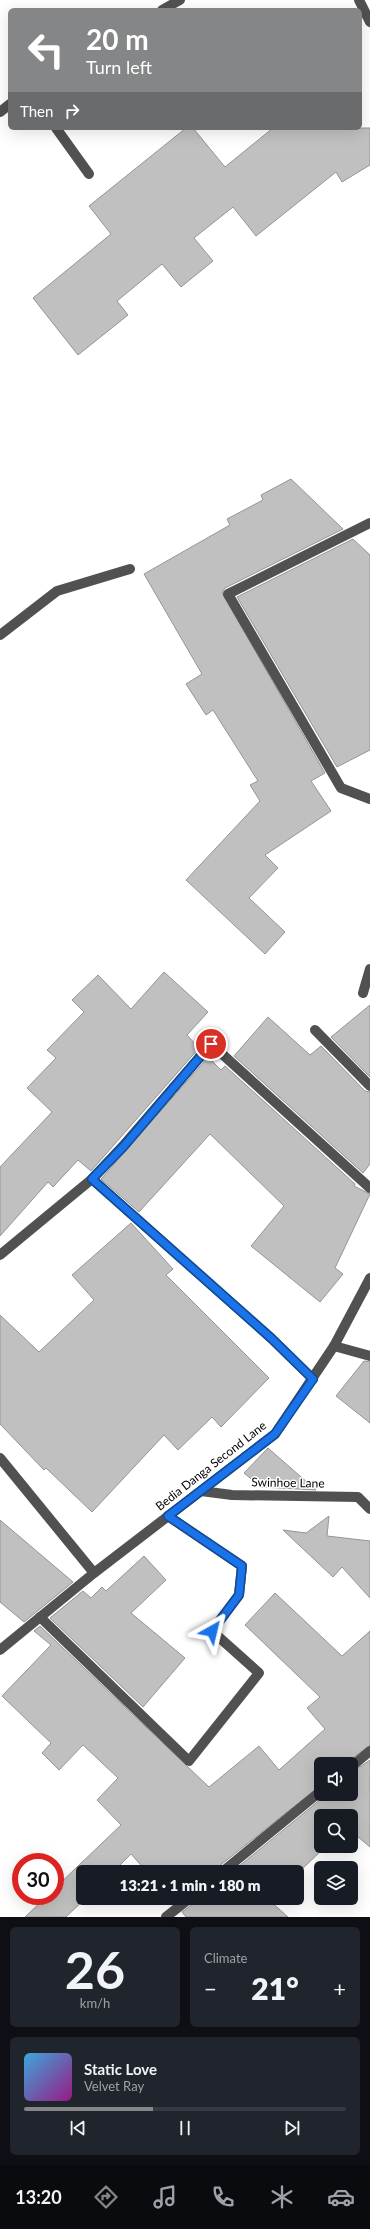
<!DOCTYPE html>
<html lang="en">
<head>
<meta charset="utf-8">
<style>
	:root { --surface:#171b24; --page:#20242c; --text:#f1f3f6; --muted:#9ea1a6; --line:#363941; --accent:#858687 }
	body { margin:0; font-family:Lato,sans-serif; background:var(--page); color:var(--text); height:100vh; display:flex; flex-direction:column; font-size:15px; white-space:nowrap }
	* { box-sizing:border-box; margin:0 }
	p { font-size:13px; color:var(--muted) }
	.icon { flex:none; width:22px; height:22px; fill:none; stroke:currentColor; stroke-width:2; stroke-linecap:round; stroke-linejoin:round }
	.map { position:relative; height:1917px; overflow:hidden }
	.sheet { display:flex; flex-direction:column; gap:10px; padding:10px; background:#0d0f14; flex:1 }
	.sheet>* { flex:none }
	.banner { position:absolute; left:8px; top:8px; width:354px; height:122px; border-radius:6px; box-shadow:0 4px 16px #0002; background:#858687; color:#fff; overflow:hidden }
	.controls { position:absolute; left:314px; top:1757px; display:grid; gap:8px }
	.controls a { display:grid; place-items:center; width:44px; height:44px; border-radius:6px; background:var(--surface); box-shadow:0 4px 16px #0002; font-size:20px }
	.speed { position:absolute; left:12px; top:1853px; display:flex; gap:8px; font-size:20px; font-weight:700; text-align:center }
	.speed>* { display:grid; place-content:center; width:52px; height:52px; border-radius:50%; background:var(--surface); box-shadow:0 4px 16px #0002; line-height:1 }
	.speed .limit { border:6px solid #d22; background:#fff; color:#111 }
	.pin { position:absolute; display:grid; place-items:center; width:34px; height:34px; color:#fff; margin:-17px; border:2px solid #fff; border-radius:50%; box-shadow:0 1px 4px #0007 }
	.me { position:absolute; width:44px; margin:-22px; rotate:37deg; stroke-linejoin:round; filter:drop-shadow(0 0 3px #0008) }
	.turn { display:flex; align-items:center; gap:14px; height:84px; padding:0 12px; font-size:18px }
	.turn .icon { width:52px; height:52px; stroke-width:2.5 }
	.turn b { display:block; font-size:28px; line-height:34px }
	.then { display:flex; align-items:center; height:38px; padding:0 12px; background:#0003; gap:8px; font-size:15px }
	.big { font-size:30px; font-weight:800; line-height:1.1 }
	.sheet .widget { flex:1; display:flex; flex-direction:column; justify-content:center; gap:6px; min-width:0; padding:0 14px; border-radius:6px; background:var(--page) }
	.sheet .dial { align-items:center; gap:0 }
	.dial b { font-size:52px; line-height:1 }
	.song { display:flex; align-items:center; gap:12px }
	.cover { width:48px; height:48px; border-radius:6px; background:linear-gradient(135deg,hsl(200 70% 55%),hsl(310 70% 35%)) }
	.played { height:4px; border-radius:2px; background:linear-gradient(90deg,var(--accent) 40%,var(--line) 40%) }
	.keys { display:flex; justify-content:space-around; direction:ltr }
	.heat { display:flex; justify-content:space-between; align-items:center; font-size:22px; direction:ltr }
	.sheet .tiles { flex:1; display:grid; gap:10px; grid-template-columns:1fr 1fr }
	.widget:last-child { grid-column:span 2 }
	.trip { position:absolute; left:76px; top:1865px; width:228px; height:40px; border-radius:6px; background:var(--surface); box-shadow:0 4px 16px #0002; font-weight:800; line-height:40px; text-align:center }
	.menu { display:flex; height:64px; justify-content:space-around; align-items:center; background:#090b0e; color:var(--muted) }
	.menu .icon { width:28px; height:28px }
	.menu .on { color:var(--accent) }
	.menu b { font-size:18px; color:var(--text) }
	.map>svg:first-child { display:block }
	.building { fill:#c0c0c0; stroke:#959595 }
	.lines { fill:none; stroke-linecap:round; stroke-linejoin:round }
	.minor { stroke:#515151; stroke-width:10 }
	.route-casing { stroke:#114b97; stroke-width:10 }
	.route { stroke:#1a73e8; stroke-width:7 }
	.labels { text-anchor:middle; stroke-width:3; stroke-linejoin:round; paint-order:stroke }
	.street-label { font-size:12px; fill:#000; stroke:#fff }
</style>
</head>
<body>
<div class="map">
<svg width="370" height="1917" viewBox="0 0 370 1917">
	<rect width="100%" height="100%" fill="#fff"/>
	<!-- building -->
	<g class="building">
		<path d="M186,128H193L225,167L273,128H370V165L342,182L336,172L256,236L233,207L194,238L213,261L181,287L162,264L117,301L128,315L78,355L33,298L111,234L89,206Z"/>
		<path d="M291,479L343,529L225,588L222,593L325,773L311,781L331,811L265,855L278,868L249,898L285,932L265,954L186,880L260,801L250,785L258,781L213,710L206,715L186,684L202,674L144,574L230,525L227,519L263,500L261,495Z"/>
		<path d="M353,539L370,555V750L337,767L237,597Z"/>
		<path d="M164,972L208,1012L187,1035L199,1048L91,1171L78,1160L53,1187L48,1182L0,1236V1167L52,1112L27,1088L56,1058L47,1050L84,1012L72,1000L98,975L131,1009Z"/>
		<path d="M370,1005V1077L331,1037Z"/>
		<path d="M268,1017L310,1055L321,1046L365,1091L370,1092V1164L363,1173L234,1056Z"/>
		<path d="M208,1057L221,1070L225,1066L355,1184L354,1186L370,1194L335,1268L343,1274L320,1302L251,1246L284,1206L210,1134L139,1212L101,1179Z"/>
		<path d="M131,1223L173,1269L166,1275L269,1378L221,1427L212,1417L178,1450L164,1435L92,1512L46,1468L44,1470L0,1424V1315L39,1352L94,1300L72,1275Z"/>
		<path d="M364,1361L370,1362V1423L336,1396Z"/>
		<path d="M268,1448L316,1490L261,1487L244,1473Z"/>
		<path d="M329,1516L327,1536L370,1541V1598L342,1567L333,1577L283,1530L306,1533Z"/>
		<path d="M0,1520L73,1582L24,1622L0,1602Z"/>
		<path d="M144,1556L166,1580L131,1613L185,1658L143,1707L50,1618L83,1591L91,1598L102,1587L106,1591Z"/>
		<path d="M275,1593L342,1656L370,1631V1745L345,1764H321V1785L218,1867L216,1872H147L131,1854L113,1872H83V1898H86L66,1917H25L47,1896H55V1888L121,1825L97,1800L118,1778L83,1745L59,1770L42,1753L51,1743L2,1696L51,1645L34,1631L40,1626L209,1787L259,1746L279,1770L325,1729L307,1708L320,1697L245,1625Z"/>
		<path d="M370,1760V1847L351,1831V1816H321V1846H326L297,1874V1872H232L327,1794H351V1773Z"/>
		<path d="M196,1898H273L270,1901L288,1917H186L182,1912L194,1903Z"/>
	</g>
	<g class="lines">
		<!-- minor -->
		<g class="minor">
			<path d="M359,0L370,22"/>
			<path d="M162,10L180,0"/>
			<path d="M0,112L10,104"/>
			<path d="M56,128L89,174"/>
			<path d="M370,523L228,594L341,788L370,799"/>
			<path d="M0,635L57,591L130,569"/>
			<path d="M363,993L370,969"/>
			<path d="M315,1030L370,1086"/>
			<path d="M92,1179L271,1338L313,1379"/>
			<path d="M0,1255L92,1179L123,1146L211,1044L370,1188"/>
			<path d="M334,1346L370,1356"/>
			<path d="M0,1458L94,1573"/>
			<path d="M201,1491L232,1495L358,1497L370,1509"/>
			<path d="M40,1617L189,1761L259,1673L212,1631L239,1595L242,1566L168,1516"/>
			<path d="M0,1650L94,1573L275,1434L334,1346L370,1278"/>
			<path d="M351,1767L370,1751"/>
			<path d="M222,1872L321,1791"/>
			<path d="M166,1917L190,1898"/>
		</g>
	</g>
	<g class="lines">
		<defs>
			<path id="route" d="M211,1044L124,1146L92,1179L271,1338L313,1379L275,1434L168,1516L242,1566L239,1595L212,1631"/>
		</defs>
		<!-- route casing -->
		<use href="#route" class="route-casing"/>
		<!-- route -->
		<use href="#route" class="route"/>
	</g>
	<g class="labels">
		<!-- street labels -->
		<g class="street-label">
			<text transform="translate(211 1466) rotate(-38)" y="4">Bedia Danga Second Lane</text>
			<text transform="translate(288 1483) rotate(1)" y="4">Swinhoe Lane</text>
		</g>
	</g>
</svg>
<div class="controls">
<a><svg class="icon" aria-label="sound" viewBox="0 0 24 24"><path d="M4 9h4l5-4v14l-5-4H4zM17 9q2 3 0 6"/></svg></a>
<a><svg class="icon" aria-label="search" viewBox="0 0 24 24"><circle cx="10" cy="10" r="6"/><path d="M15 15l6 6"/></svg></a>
<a><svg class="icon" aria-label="layers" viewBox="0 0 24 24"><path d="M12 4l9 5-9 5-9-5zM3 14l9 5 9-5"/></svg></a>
</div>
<div class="speed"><div class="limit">30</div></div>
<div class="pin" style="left:211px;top:1044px;background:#d93025"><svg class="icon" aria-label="arrive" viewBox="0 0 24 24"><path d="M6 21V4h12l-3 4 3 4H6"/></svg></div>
<svg class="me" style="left:212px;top:1631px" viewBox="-20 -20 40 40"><path d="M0-17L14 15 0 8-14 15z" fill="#1a73e8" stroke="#fff" stroke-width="4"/></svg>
<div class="trip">13:21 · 1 min · 180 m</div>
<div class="banner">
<div class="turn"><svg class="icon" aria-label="left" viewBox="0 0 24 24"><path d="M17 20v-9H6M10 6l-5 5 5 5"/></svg><div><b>20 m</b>Turn left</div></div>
<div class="then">Then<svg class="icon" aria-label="right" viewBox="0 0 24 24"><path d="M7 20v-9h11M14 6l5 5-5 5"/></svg></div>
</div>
</div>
<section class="sheet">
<div class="tiles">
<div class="widget dial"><b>26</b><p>km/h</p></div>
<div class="widget"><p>Climate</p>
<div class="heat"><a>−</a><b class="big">21°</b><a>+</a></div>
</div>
<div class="widget">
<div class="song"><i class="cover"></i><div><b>Static Love</b><p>Velvet Ray</p></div></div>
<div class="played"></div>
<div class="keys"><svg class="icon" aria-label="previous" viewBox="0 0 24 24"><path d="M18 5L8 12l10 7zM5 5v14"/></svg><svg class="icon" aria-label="pause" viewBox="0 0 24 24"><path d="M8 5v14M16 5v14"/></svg><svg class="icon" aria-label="next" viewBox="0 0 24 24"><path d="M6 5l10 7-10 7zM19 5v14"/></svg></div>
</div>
</div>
</section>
<nav class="menu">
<b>13:20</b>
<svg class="icon on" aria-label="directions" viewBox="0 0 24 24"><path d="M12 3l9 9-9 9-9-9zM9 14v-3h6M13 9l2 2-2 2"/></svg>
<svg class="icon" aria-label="music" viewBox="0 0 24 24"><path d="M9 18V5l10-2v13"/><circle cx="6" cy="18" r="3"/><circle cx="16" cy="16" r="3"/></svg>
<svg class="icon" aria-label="phone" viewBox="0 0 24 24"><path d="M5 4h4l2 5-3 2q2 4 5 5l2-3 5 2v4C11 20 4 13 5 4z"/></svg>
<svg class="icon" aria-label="climate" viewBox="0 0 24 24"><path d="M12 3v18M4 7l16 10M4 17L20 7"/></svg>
<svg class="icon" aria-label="car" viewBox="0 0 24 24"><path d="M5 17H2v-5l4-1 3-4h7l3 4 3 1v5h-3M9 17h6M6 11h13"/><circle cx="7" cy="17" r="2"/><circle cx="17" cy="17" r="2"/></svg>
</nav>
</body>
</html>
